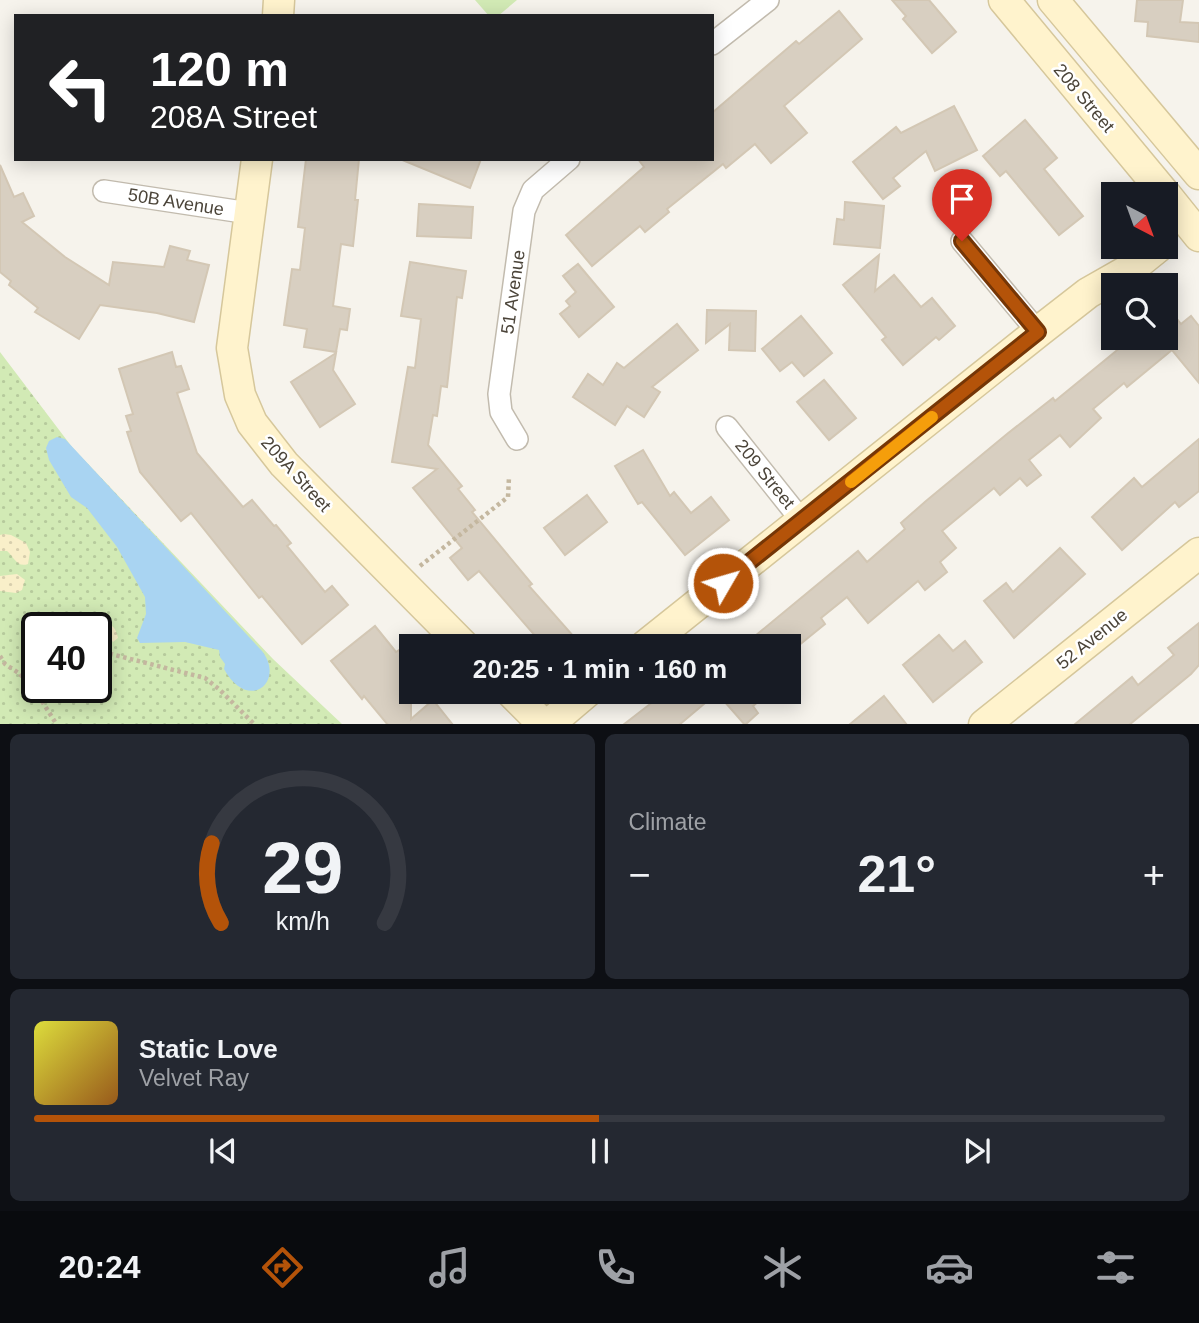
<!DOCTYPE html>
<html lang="en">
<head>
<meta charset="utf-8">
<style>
	:root { --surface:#171b24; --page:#242831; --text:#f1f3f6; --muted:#9ea1a6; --line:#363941; --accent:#b45309 }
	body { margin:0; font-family:Helvetica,sans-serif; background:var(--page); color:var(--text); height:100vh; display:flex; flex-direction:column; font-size:26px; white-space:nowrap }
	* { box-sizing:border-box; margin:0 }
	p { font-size:23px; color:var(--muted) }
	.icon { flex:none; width:38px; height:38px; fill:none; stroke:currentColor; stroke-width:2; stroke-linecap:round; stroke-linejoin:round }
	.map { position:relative; height:724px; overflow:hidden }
	.sheet { display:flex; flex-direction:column; gap:10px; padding:10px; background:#0d0f14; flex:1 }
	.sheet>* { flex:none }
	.hud { position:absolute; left:14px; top:14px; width:700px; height:147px; border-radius:0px; box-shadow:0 4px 18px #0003; background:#202124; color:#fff; overflow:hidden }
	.needle { width:46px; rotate:139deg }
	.fabs { position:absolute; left:1101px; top:182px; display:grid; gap:14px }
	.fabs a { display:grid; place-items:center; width:77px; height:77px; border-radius:0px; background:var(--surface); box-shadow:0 4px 18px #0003; font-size:35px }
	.speed { position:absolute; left:21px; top:612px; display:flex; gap:14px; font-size:35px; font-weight:700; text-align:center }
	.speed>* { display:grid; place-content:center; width:91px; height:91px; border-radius:50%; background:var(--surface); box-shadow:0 4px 18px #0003; line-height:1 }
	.speed .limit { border:4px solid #111; border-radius:10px; background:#fff; color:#111 }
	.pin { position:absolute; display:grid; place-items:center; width:60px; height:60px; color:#fff; margin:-72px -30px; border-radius:50% 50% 50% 0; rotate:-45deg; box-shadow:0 0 7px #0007 }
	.pin .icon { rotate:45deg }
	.me { position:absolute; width:77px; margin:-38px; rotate:52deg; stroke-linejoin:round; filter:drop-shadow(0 0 5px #0008) }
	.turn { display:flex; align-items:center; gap:24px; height:147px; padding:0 21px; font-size:32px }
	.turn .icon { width:91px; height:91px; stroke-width:2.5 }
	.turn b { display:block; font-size:49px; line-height:60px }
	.big { font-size:52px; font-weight:800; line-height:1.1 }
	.sheet .card { flex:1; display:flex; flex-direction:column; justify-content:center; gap:10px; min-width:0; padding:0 24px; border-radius:10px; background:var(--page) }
	.sheet .dial { align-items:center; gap:0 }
	.dial svg { height:182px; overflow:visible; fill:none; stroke:var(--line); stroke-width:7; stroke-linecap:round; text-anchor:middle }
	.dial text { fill:var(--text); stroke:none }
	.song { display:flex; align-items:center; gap:21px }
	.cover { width:84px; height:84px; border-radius:10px; background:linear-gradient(135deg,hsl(60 70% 55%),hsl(30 70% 35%)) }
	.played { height:7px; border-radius:4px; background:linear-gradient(90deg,var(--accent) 50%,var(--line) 50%) }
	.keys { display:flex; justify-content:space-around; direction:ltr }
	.heat { display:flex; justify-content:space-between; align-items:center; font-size:38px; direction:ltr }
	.sheet .tiles { flex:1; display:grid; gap:10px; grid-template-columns:1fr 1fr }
	.card:last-child { grid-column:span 2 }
	.trip { position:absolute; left:399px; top:634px; width:402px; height:70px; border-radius:0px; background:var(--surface); box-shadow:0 4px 18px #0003; font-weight:800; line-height:70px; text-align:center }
	.menu { display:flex; height:112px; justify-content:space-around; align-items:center; background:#090b0e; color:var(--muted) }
	.menu .icon { width:49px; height:49px }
	.menu .current { color:var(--accent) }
	.menu b { font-size:32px; color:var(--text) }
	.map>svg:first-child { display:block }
	.grass { fill:url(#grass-dots); fill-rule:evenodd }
	.sand { fill:url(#sand-dots) }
	.park { fill:#d2eab5 }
	.water { fill:#a9d4f2 }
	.building { fill:#d8cfc1; stroke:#d3c7b4; stroke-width:2 }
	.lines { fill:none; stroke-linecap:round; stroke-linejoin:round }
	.street-casing { stroke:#c2bbae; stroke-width:24 }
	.secondary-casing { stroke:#d6c79b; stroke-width:33 }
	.path { stroke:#c4b79f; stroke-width:4.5; stroke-dasharray:3.5 3.5; stroke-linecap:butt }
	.street { stroke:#fff; stroke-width:21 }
	.secondary { stroke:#fff3cd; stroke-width:30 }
	.route-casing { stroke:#753606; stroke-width:18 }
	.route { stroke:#b45309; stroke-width:12 }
	.slow { stroke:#f59e0b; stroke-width:12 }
	.labels { text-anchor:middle; stroke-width:5; stroke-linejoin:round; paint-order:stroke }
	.street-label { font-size:18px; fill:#4b4439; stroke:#fff }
</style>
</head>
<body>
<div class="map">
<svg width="1199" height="725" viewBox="0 0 1199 725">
	<defs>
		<pattern id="grass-dots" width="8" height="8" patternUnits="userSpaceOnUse" patternTransform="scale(1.75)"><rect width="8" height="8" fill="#d2eab5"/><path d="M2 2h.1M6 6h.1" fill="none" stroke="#b6ca9c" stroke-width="1.8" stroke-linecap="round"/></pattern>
		<pattern id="sand-dots" width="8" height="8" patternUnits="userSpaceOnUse" patternTransform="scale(1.75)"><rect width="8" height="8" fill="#f9efc9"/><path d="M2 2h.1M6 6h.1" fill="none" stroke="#d7cead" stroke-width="1.8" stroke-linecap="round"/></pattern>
	</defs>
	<rect width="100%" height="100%" fill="#f6f3ec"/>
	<!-- grass -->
	<path class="grass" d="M0,352L72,447L273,659L342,724H0ZM37,628H96V688H37Z"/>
	<!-- sand -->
	<g class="sand">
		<path d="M4,534L11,535L26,543L30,552L28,564C17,568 14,557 7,551H0V535Z"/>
		<path d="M17,574L25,580L22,590L16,593L0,591V576Z"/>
		<path d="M85,621C101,620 115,620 118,638L113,642L103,627L92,626L71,628Z"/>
	</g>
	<!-- park -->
	<path class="park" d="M475,0H517L498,16H489Z"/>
	<!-- water -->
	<path class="water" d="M57,437L65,439L262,651C286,682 248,713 224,669L225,664L220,657L219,650L185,642L140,643L137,638L146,614L145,597L117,547L87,508L71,497L49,460L46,448L49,441Z"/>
	<!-- building -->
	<g class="building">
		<path d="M892,0H929L956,32L932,53L903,19L906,16Z"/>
		<path d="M1137,0H1183L1180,22L1199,23V42L1147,36L1148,22L1135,21Z"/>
		<path d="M839,11L862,39L784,106L807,133L771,163L755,144L726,168L723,164L667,209L669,212L645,232L640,226L592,266L566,235L644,167L638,159H712V113L796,41L799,44Z"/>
		<path d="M954,106L977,150L935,171L926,151L893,178L900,186L883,199L853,162L896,127L901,133Z"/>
		<path d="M1025,120L1057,158L1044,169L1083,216L1059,235L1006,171L1000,176L983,156Z"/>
		<path d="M306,159H359L355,200H358L353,246L341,244L333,306L350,309L347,330L340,329L336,352L304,347L307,329L284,325L292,269L300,270L305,228L298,227Z"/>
		<path d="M400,159H481L470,188Z"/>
		<path d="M0,165L14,197L23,193L34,216L22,222L65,257L109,285L113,262L164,267L170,246L190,251L187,260L209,265L194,322L157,313L100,305L79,339L35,312L38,308L9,285L11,281L0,272Z"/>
		<path d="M845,202L884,206L880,248L834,244L837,219L844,220Z"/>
		<path d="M419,204L473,207L471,238L417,236Z"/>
		<path d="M879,255L875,291L894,275L921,307L932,298L955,326L939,340L936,337L903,365L882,340L886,337L843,285Z"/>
		<path d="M410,262L466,271L462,298L457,297L447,387L441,386L437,416L433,415L428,445L462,486L458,489L475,510L472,512L532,584L529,586L582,646H544L479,571L468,580L450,558L462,548L413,488L437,469L392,462L408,367L415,368L421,319L401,316Z"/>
		<path d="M578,264L614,307L579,337L560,314L570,306L566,301L576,292L563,276Z"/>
		<path d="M1166,305L1181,324L1191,316L1199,326V383L1172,350L1127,387L1124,383L1093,409L1101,418L1070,447L1060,435L1029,460L1041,475L1027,486L1020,478L1000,495L994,488L942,531L956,548L940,562L947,572L925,590L918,581L868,623L847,597L821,618L825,624L798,646H743L858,551L867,562L905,529L901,523L926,501L1007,434L1053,398L1055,401L1132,338H1166Z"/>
		<path d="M707,310L756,311L755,351L729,350L730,324L706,343Z"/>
		<path d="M801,316L832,353L804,376L792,362L780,371L762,349Z"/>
		<path d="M677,324L698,350L652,387L660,392L644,417L627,406L615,425L573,397L588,374L603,385L617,363L624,368Z"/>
		<path d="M172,352L176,367L181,366L189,389L177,393L197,453L243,507L252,500L274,526L276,525L291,543L287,546L325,592L332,586L348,605L302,644L262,596L259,598L191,513L181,521L140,472L127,432L131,431L126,416L133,414L119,369Z"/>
		<path d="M336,353L333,370L355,404L320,427L291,382Z"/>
		<path d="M824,380L856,418L829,440L797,402Z"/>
		<path d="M1199,439V491L1179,507L1175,502L1122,550L1092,517L1134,478L1142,487Z"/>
		<path d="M643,450L670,496L674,492L691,513L711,497L729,520L685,555L642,502L638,504L615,466Z"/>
		<path d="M587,495L607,522L565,555L544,528Z"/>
		<path d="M1060,548L1085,574L1014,638L984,601L1006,583L1013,592Z"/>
		<path d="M1199,623V665L1191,674L1129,725H1074L1132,677L1138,685L1174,655L1168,648Z"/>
		<path d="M375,626L396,652L399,650L411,666V719L433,700L453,725H388L364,696L362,699L331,661Z"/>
		<path d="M939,635L953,651L965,641L982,662L933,702L903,665Z"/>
		<path d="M667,691H771L753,706L758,713L745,725L717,693L679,725H623Z"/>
		<path d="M884,696L907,725H849Z"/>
	</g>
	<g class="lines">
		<defs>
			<g id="street">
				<path d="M712,44L768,0"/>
				<path d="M104,191L249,213"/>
				<path d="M962,241L1038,332"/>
				<path d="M727,427L802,521"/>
				<path d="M517,439L501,412L499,394L524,211L533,190L569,159"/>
			</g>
			<g id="secondary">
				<path d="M1004,0L1165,194"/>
				<path d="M1053,0L1199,174"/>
				<path d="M278,16L279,0"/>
				<path d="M257,159L232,348L240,395L252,423L284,464L464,646"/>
				<path d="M1166,195L1199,236"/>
				<path d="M645,646L1038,332L1088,293L1132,268L1158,247"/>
				<path d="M510,691L544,725"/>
				<path d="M548,725L588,691"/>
				<path d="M984,725L1199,553"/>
			</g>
		</defs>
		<!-- street casing -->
		<use href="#street" class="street-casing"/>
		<!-- secondary casing -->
		<use href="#secondary" class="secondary-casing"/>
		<!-- path -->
		<g class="path">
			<path d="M420,566L508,497L509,477"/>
			<path d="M0,656L5,664L23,676L37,672"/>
			<path d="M96,658L111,654L205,678L220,690L255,725"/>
			<path d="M20,674L38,695L57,725"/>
		</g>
		<!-- street -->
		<use href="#street" class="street"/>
		<!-- secondary -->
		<use href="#secondary" class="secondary"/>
	</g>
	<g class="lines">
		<defs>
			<path id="route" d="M723,583L1038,332L962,241"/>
		</defs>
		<!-- route casing -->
		<use href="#route" class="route-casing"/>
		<!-- route -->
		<use href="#route" class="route"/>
		<!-- slow -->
		<path class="slow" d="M851,482L932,417"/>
	</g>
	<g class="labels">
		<!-- street labels -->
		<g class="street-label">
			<text transform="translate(1084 98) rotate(50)" y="6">208 Street</text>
			<text transform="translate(176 202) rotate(9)" y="6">50B Avenue</text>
			<text transform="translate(513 292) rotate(-82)" y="6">51 Avenue</text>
			<text transform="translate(296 474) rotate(48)" y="6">209A Street</text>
			<text transform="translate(765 474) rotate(51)" y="6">209 Street</text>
			<text transform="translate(1092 639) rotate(-39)" y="6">52 Avenue</text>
		</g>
	</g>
</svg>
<div class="fabs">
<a><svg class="needle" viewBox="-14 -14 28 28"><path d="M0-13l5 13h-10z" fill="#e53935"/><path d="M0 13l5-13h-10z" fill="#9ea1a6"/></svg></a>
<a><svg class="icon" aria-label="search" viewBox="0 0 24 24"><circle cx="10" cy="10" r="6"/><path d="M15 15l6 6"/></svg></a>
</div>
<div class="speed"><div class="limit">40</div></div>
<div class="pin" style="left:962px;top:241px;background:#d93025"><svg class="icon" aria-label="arrive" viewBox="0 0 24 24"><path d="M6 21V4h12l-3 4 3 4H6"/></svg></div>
<svg class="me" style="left:723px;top:583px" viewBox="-20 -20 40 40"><circle r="17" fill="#b45309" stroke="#fff" stroke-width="3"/><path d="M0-11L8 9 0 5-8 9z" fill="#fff"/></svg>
<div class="trip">20:25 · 1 min · 160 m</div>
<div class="hud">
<div class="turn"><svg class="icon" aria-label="left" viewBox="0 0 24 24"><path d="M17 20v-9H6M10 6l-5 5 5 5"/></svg><div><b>120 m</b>208A Street</div></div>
</div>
</div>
<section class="sheet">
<div class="tiles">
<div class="card dial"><svg viewBox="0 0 100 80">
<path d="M14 69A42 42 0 1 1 86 69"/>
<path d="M14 69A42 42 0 0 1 10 34" stroke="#b45309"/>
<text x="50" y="56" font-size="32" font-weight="700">29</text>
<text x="50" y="72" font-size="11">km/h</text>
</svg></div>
<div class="card"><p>Climate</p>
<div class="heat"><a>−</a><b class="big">21°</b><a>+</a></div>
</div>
<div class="card">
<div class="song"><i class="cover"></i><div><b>Static Love</b><p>Velvet Ray</p></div></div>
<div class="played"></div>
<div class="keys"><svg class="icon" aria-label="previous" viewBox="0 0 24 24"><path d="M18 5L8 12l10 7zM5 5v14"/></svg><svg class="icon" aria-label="pause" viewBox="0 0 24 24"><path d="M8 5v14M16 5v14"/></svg><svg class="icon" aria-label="next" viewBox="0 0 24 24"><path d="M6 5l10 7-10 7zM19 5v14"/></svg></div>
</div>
</div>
</section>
<nav class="menu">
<b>20:24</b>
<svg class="icon current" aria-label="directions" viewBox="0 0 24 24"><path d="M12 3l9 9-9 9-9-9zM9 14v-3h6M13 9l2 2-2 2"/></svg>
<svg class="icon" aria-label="music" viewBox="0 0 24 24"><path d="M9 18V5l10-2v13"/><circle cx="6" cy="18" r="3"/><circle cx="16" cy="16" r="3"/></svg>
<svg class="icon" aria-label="phone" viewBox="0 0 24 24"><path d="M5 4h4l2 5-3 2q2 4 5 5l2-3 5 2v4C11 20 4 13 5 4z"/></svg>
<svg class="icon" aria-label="climate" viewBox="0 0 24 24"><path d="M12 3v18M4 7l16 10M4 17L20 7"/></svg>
<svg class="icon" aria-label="car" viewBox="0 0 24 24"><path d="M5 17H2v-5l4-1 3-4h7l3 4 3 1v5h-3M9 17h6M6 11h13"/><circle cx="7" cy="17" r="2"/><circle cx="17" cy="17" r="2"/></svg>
<svg class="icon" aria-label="filters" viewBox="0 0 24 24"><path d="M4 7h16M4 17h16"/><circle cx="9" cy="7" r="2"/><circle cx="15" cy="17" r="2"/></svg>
</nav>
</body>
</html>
